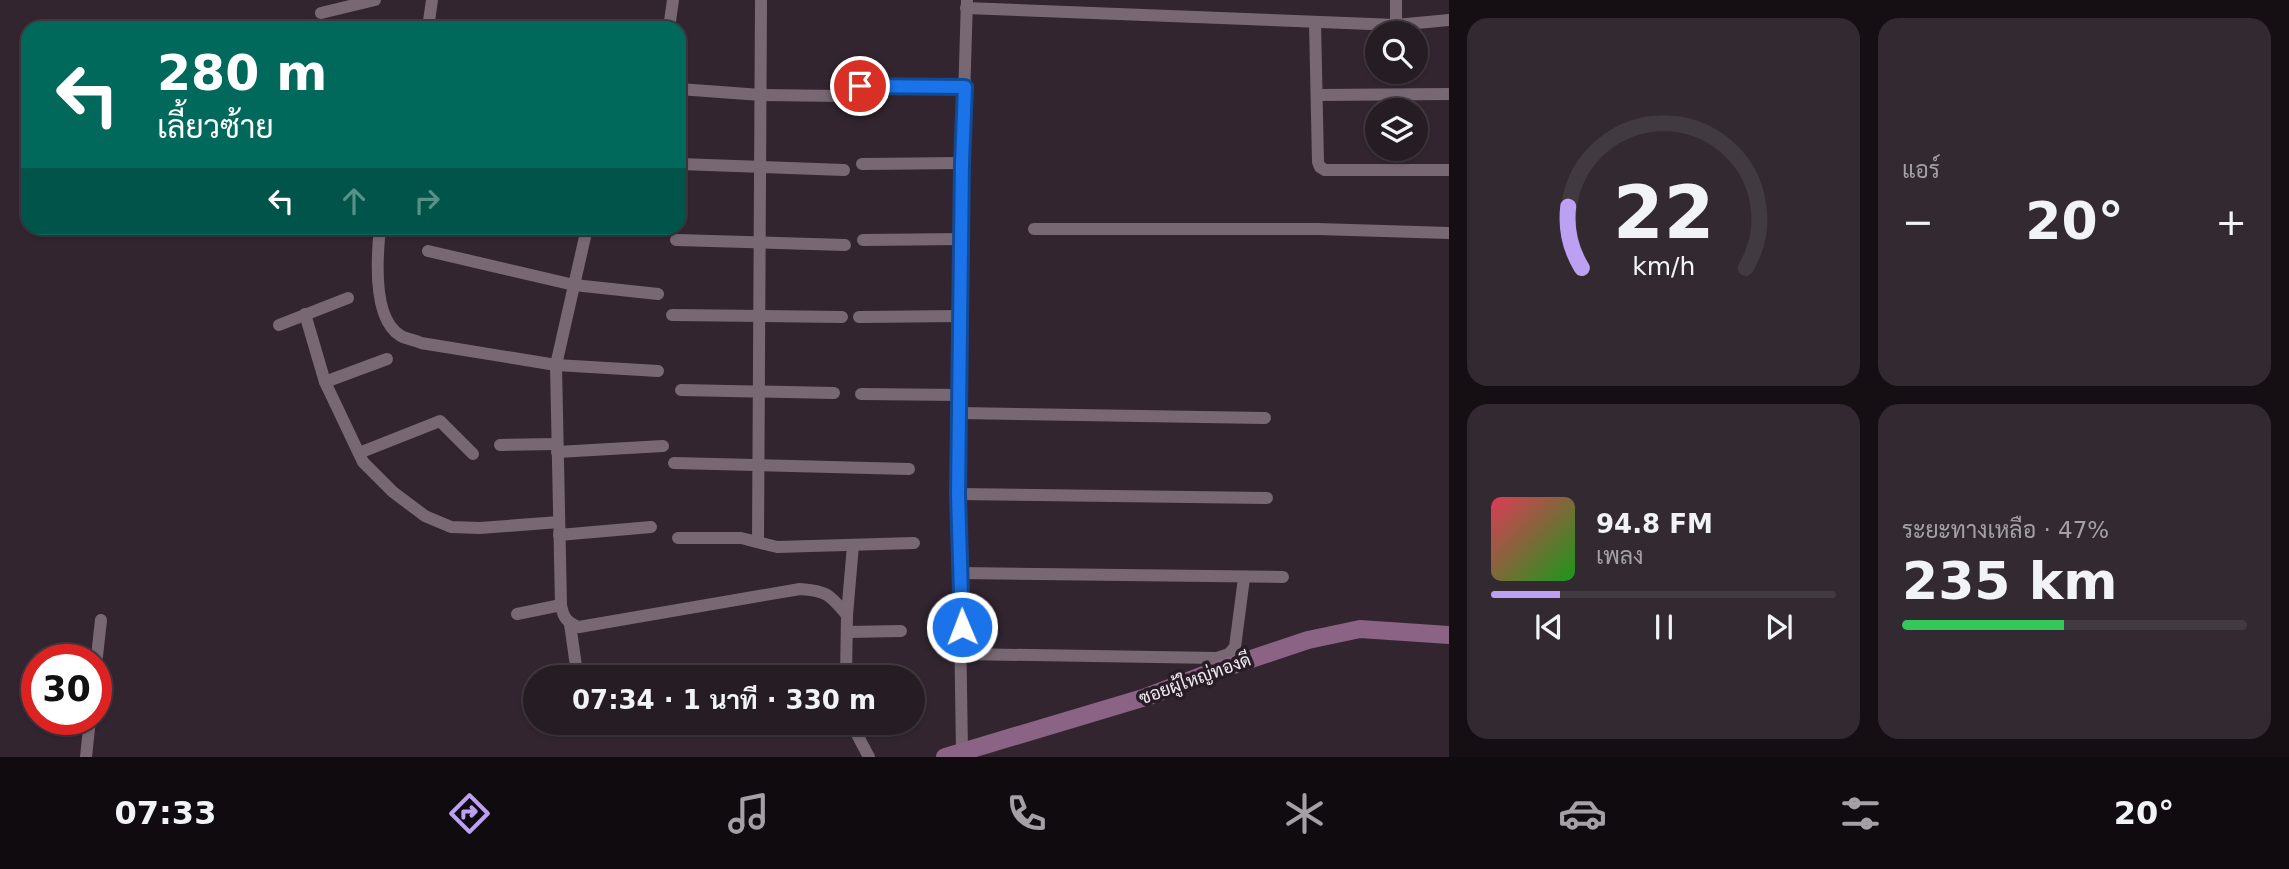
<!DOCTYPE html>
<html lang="th">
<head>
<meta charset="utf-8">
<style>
	:root { --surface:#261c24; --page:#322931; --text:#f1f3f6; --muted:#a4a1a6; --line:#423a41; --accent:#bca0f2 }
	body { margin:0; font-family:"DejaVu Sans",Sarabun,sans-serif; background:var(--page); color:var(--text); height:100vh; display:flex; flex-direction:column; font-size:26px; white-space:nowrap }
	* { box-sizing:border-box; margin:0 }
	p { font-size:23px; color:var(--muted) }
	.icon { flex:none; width:38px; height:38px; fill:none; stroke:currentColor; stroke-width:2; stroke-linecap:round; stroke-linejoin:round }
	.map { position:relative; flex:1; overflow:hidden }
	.panel { display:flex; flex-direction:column; gap:18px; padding:18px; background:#150f14; width:840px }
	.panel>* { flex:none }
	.top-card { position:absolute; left:21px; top:21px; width:665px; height:214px; border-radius:21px; box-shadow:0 2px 5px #0004,0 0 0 2px var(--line); background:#00695c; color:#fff; overflow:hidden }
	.tools { position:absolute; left:1365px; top:21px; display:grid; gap:14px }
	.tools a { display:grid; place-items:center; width:63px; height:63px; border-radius:50%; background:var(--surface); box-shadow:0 2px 5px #0004,0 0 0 2px var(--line); font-size:35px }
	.speed { position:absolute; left:21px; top:644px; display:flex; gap:14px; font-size:35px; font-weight:700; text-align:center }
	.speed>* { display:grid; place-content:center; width:91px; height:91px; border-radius:50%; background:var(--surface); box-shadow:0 2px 5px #0004,0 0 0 2px var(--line); line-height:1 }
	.speed .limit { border:10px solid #d22; background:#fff; color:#111 }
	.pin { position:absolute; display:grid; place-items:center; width:60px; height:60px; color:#fff; margin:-30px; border:4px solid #fff; border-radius:50%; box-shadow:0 2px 7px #0007 }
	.me { position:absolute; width:77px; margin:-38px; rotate:359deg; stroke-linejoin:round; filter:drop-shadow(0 0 5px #0008) }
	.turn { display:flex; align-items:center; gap:24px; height:147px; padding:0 21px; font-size:32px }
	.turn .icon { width:91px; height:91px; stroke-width:2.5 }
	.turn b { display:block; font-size:49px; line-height:60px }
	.lanes { display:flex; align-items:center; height:66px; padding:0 21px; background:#0003; justify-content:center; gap:35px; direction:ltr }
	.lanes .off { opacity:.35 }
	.big { font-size:52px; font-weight:700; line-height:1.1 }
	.panel .card { flex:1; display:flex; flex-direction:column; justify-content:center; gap:10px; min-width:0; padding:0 24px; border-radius:21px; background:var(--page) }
	.panel .dial { align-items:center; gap:0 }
	.dial svg { height:182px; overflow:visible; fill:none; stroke:var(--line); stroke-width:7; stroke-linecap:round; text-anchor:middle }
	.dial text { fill:var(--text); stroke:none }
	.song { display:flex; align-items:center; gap:21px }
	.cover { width:84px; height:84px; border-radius:10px; background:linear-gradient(135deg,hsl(350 70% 55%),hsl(120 70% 35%)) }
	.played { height:7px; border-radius:4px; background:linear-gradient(90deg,var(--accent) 20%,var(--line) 20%) }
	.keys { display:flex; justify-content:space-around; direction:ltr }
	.heat { display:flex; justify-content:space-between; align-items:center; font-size:38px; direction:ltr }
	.charge { height:10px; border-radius:5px; background:linear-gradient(90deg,#34c759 47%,var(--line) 0) }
	.panel .tiles { flex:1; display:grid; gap:18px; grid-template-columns:repeat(2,1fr) }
	.trip { position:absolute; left:523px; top:665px; width:402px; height:70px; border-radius:35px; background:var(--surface); box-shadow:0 2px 5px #0004,0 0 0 2px var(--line); font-weight:700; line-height:70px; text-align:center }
	.menu { display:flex; height:112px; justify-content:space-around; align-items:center; background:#0f0b0e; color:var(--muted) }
	.menu .icon { width:49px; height:49px }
	.menu .on { color:var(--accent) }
	.menu b { font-size:32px; color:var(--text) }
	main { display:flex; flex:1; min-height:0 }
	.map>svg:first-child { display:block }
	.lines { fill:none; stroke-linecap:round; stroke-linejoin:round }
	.street { stroke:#786874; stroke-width:12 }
	.secondary { stroke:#8b6384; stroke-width:18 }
	.route-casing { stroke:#114b97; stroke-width:18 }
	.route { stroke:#1a73e8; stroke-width:12 }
	.labels { text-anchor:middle; stroke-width:7; stroke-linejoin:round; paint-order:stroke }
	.street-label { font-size:18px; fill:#f2eaf0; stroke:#281c26 }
</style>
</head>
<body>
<main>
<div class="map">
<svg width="1449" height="757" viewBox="0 0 1449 757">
	<rect width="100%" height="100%" fill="#322530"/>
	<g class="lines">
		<!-- street -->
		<g class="street">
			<path d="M1396,0V25"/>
			<path d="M966,8L1396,25L1449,20"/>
			<path d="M321,13L375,0"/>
			<path d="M1315,22L1318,162L1320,167L1325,170H1449"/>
			<path d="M428,28L432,0"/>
			<path d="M669,28L673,0"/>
			<path d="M860,86L965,87"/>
			<path d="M679,89L761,95L843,96"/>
			<path d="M1317,95L1449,94"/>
			<path d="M679,164L844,170"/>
			<path d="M862,164L962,163"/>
			<path d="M380,228C377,256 372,319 401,336C406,339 415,340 421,343L556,365L658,371"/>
			<path d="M587,228L556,365L561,605C563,617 567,623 579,627L800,589C828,591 830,595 847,615L846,677"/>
			<path d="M1034,229H1318L1449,233"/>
			<path d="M676,240L845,245"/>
			<path d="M863,240L962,239"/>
			<path d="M428,251L574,285L658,294"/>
			<path d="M305,314L325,382L363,462L393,492L425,516L451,527L480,528L559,522"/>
			<path d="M672,315L842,317"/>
			<path d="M859,317L961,316"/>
			<path d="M279,325L348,298"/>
			<path d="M325,382L387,359"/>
			<path d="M681,390L834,393"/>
			<path d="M861,394L960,395"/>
			<path d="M960,413L1265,418"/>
			<path d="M500,445L557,444"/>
			<path d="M557,452L663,446"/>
			<path d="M359,453L440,421L473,454"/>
			<path d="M674,463L909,469"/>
			<path d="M958,494L1267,498"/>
			<path d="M559,535L651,527"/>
			<path d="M678,538H741L777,547L914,543"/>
			<path d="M758,540L761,0"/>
			<path d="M960,573L1283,577"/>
			<path d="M517,614L561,605"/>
			<path d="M847,615L853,545"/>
			<path d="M570,624L576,666L572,677"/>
			<path d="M847,632L901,631"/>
			<path d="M962,654L1217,658L1229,654L1235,647L1244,578"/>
			<path d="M96,665L101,620"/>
			<path d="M851,723L869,757"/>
			<path d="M962,752L958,494L962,163L967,0"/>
			<path d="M86,757L90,719"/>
		</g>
		<!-- secondary -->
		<path class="secondary" d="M945,757L1146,697L1204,675L1308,640L1360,629L1449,635"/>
	</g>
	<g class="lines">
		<defs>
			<path id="route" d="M860,86L965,87L962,163L958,494L962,627"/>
		</defs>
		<!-- route casing -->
		<use href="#route" class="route-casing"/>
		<!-- route -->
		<use href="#route" class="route"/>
	</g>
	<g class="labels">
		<!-- street labels -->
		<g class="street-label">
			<text transform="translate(1195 679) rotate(-20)" y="6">ซอยผู้ใหญ่ทองดี</text>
		</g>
	</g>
</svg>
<div class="tools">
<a><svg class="icon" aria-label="search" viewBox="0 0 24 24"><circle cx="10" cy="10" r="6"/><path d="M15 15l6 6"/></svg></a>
<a><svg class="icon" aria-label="layers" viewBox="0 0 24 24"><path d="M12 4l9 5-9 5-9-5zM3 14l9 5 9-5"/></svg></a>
</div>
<div class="speed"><div class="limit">30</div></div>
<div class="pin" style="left:860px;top:86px;background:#d93025"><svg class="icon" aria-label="arrive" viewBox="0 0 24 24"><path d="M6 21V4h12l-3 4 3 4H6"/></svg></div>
<svg class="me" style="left:962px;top:627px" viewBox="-20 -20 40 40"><circle r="17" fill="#1a73e8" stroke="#fff" stroke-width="3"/><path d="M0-11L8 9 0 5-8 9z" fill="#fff"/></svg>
<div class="trip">07:34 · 1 นาที · 330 m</div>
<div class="top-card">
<div class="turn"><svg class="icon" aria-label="left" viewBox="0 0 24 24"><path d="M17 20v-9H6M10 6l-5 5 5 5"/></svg><div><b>280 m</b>เลี้ยวซ้าย</div></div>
<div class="lanes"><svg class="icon" aria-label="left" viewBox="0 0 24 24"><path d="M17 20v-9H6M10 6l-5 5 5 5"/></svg><svg class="icon off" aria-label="ahead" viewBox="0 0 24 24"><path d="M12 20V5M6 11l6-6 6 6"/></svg><svg class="icon off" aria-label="right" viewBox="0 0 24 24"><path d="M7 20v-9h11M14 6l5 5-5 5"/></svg></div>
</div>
</div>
<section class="panel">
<div class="tiles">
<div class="card dial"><svg viewBox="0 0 100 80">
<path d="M14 69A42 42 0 1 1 86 69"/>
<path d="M14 69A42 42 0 0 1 8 42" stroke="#bca0f2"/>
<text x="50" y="56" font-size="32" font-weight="700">22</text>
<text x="50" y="72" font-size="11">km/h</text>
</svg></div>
<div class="card"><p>แอร์</p>
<div class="heat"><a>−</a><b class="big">20°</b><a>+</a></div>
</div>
<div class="card">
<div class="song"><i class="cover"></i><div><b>94.8 FM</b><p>เพลง</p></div></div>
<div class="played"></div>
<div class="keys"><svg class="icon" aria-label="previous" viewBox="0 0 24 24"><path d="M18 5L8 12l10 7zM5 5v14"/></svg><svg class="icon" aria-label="pause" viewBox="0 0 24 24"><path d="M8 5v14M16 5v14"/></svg><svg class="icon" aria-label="next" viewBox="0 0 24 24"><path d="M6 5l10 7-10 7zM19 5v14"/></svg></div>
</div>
<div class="card"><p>ระยะทางเหลือ · 47%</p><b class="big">235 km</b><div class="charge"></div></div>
</div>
</section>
</main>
<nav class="menu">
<b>07:33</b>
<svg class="icon on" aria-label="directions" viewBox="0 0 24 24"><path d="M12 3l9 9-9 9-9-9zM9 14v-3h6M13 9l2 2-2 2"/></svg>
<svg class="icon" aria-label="music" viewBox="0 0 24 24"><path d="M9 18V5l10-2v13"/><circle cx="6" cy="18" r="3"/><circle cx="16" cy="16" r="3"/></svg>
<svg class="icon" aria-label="phone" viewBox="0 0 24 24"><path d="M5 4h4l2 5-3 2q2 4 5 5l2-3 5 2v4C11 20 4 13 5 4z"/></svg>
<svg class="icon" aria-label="climate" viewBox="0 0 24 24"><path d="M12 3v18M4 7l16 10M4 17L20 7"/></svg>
<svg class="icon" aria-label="car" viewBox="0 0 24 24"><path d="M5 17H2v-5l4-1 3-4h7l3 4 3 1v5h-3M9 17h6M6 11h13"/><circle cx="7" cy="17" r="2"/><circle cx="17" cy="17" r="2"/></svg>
<svg class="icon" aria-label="filters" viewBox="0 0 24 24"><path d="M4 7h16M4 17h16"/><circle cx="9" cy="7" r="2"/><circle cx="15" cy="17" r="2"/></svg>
<b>20°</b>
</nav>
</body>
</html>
